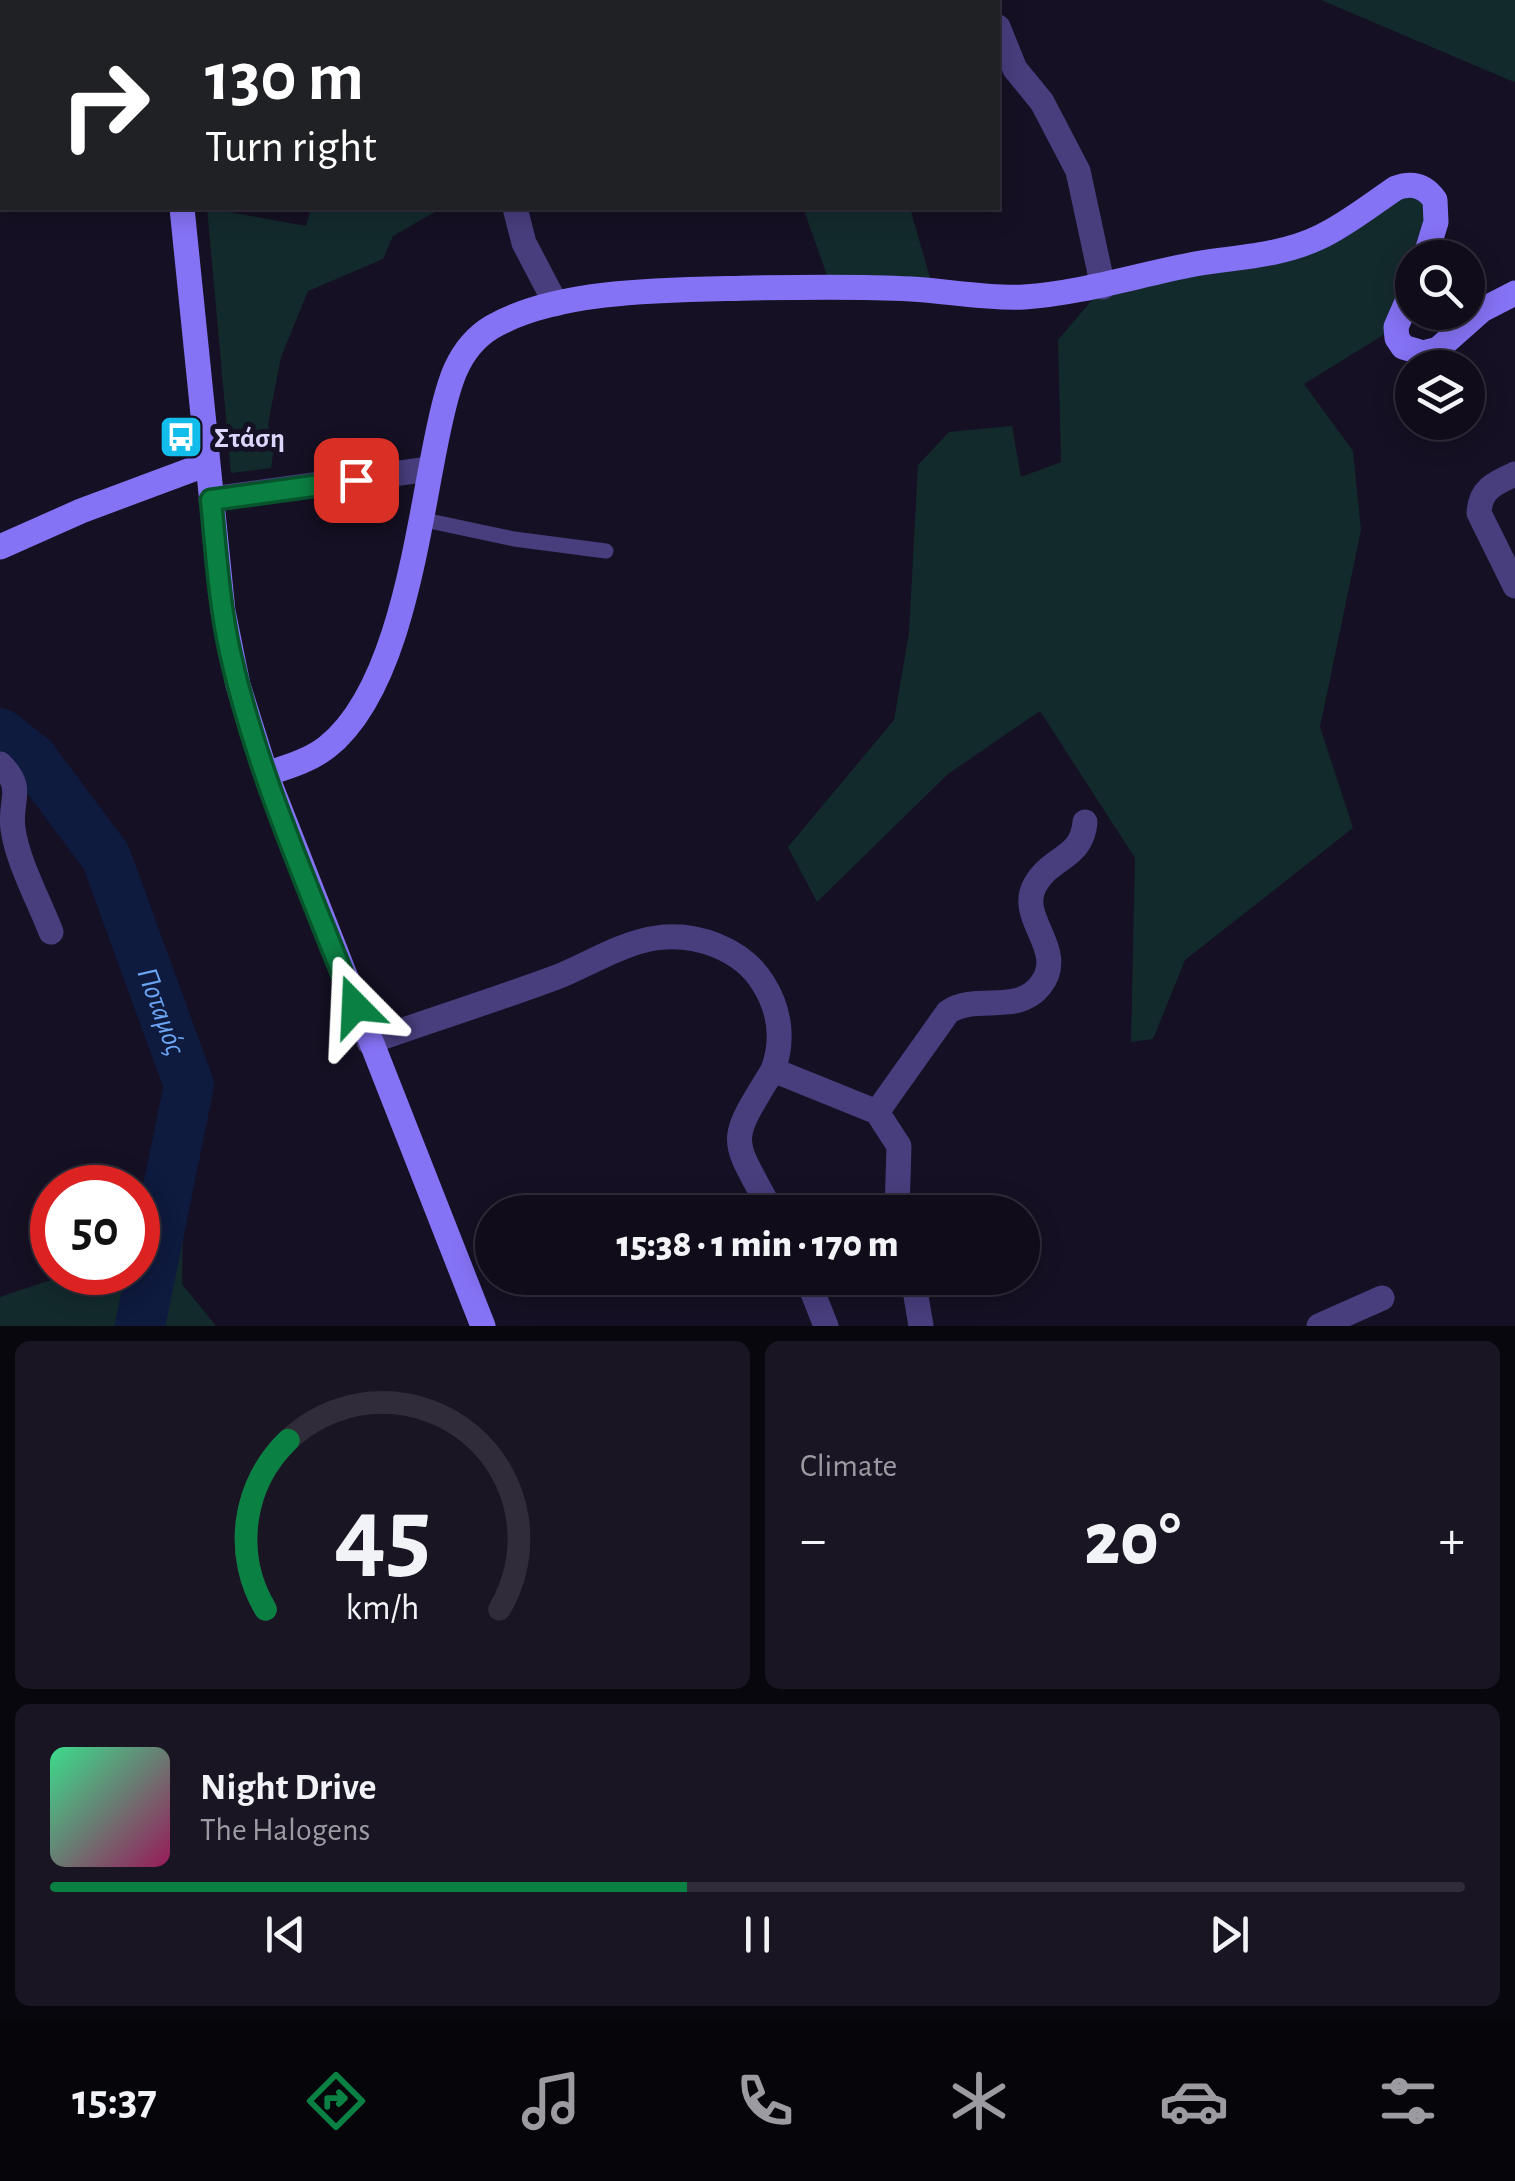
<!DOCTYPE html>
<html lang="en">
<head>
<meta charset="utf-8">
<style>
	:root { --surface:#100c1a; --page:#191523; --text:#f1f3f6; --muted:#9c9ba2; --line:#302c39; --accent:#0b8043 }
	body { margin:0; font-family:"Alegreya Sans",sans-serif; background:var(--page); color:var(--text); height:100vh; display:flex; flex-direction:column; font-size:38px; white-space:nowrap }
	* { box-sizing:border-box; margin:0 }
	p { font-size:32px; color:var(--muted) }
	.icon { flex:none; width:55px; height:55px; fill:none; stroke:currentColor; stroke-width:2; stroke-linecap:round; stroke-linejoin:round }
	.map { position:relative; height:1326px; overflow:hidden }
	.details { display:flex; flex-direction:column; gap:15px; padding:15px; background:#09070e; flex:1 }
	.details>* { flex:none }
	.banner { position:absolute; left:0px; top:0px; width:1000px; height:210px; box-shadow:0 5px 25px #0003,0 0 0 2px var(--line); background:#202124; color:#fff; overflow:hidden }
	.tools { position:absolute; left:1395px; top:240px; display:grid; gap:20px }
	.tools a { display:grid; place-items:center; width:90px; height:90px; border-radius:50%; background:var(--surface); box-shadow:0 5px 25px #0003,0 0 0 2px var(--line); font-size:50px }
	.speed { position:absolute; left:30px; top:1165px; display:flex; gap:20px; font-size:50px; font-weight:700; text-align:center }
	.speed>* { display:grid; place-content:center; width:130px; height:130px; border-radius:50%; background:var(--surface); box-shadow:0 5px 25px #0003,0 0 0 2px var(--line); line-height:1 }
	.speed .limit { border:15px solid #d22; background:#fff; color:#111 }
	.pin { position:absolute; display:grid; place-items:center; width:85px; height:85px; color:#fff; margin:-42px; border-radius:20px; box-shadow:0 5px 15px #0006 }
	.me { position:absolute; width:110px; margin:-55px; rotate:339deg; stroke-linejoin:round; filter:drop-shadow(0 0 8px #0008) }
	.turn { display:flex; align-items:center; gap:35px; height:210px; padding:0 40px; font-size:45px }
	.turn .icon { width:130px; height:130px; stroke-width:2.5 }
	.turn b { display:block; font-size:70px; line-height:85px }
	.big { font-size:75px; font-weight:800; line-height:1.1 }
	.details .tile { flex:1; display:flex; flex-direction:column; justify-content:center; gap:15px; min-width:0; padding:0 35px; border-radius:15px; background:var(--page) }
	.details .dial { align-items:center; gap:0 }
	.dial svg { height:260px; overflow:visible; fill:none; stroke:var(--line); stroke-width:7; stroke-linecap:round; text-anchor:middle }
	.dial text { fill:var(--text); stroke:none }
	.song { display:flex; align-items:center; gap:30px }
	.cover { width:120px; height:120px; border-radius:15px; background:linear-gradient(135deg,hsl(150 70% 55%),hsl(330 70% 35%)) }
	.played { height:10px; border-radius:5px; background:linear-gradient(90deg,var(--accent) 45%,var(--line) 45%) }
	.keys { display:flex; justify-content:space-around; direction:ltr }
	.heat { display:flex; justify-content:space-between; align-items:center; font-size:55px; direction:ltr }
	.details .tiles { flex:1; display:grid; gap:15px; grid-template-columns:1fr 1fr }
	.tile:last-child { grid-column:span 2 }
	.trip { position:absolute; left:475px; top:1195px; width:565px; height:100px; border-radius:50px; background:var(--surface); box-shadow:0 5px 25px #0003,0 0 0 2px var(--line); font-weight:800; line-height:100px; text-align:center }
	.menu { display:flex; height:160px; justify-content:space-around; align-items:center; background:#06050a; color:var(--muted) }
	.menu .icon { width:70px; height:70px }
	.menu .on { color:var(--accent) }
	.menu b { font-size:45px; color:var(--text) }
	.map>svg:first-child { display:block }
	.green { fill:#132a2c }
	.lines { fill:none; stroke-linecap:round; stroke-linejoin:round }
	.river { stroke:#0e1a3e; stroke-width:50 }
	.lane { stroke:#483e7e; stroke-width:15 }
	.street { stroke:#483e7e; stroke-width:25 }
	.secondary { stroke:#8573f5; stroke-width:25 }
	.route-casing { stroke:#07532c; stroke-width:25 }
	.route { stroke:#0b8043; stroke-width:18 }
	.labels { text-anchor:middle; stroke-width:10; stroke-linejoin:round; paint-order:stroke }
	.poi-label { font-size:28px; font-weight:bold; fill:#ded5fc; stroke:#151023; text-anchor:start }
	.water-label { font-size:30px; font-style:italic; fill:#6ba5f4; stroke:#151023 }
</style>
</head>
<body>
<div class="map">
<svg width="1515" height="1326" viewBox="0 0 1515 1326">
	<rect width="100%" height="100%" fill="#151023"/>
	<!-- green -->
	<g class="green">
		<path d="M499,0H851L852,2H492Z"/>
		<path d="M1321,0H1515V81L1514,82Z"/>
		<path d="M1396,188L1430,193L1425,257L1412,258V290L1396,327L1304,384L1353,451L1361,530L1320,727L1353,828L1185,960L1153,1039L1131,1042L1135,858L1040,711L948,774L817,902L788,847L894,720L909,633L918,465L949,432L1012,426L1021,477L1061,462L1058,340L1103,287L1251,258Z"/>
		<path d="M207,208L306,226L311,208H442L393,236L383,259L308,291L281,357L268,424L274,447L271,468L231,473Z"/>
		<path d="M803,208H910L930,278L827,275Z"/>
		<path d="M138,1215L183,1225L182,1284L216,1326H0V1297L72,1273L138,1272Z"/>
	</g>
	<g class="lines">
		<!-- river -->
		<path class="river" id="s1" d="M0,733L32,758L106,857L189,1085L140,1326"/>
		<!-- lane -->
		<path class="lane" d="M420,519L514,539L606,551"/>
		<!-- street -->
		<g class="street">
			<path d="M575,0L576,2"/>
			<path d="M998,27L1015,69L1042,102L1078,171L1103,287"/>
			<path d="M515,208L524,243L556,304"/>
			<path d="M1515,474C1495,483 1480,489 1479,513L1515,586"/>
			<path d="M211,499L429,469"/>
			<path d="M0,764C26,789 9,799 13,829C17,860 39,901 51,932"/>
			<path d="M369,1042C431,1020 495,1000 557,977C589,964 622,943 656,938C696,932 742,949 763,983C780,1010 784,1040 773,1070L877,1112L899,1146L897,1212"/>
			<path d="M877,1112L948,1012C976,993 1017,1015 1040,986C1069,950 1016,919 1035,885C1051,856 1082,859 1085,822"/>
			<path d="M772,1212C731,1135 726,1146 773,1070"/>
			<path d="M807,1278L826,1326"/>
			<path d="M913,1278L921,1326"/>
			<path d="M1319,1326L1382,1298"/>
		</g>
		<!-- secondary -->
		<g class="secondary">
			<path d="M161,0L162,2"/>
			<path d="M182,208L223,611L238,685L266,774L483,1326"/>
			<path d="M1412,290L1396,327L1397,338L1403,347L1423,353L1438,349L1482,310L1515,293"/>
			<path d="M0,547L81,511L207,464"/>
			<path d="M266,774C287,767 309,761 327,747C404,686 419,515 440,423C448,386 457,348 492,327C559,288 675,290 752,288C805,287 858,286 911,289C948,291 987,299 1024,297C1083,293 1137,275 1195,264C1236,257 1281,256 1320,237C1346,225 1372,204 1396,188C1413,182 1425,186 1435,200L1436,222L1425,258"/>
		</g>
	</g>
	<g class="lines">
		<defs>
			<path id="route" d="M355,1006C310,890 257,774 230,652C219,602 216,550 211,500L356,480"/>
		</defs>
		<!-- route casing -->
		<use href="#route" class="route-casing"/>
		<!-- route -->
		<use href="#route" class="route"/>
	</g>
	<!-- icons -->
	<defs>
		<symbol id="bus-square" viewBox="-11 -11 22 22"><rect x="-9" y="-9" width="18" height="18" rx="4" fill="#12bdeb" stroke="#151023"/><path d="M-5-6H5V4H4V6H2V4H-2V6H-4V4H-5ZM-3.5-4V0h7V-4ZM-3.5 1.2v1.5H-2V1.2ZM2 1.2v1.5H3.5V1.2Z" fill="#fff"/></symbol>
	</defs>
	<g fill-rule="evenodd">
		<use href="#bus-square" x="156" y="412" width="50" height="50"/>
	</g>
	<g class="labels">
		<!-- poi labels -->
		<g class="poi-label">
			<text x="214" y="447">Στάση</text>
		</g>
		<!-- water labels -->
		<g class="water-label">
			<text dy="10" stroke="none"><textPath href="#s1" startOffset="328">Ποταμός</textPath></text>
		</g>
	</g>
</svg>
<div class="tools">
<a><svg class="icon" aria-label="search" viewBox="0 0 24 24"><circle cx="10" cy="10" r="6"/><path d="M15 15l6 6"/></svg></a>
<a><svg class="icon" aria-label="layers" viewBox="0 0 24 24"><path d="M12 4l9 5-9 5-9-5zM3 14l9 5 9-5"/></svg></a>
</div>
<div class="speed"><div class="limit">50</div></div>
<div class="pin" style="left:356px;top:480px;background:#d93025"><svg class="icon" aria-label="arrive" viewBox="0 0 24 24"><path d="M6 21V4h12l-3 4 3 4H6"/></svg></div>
<svg class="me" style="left:355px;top:1006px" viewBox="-20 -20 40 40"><path d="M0-17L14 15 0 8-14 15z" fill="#0b8043" stroke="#fff" stroke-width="4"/></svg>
<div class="trip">15:38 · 1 min · 170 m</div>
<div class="banner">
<div class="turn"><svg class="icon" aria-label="right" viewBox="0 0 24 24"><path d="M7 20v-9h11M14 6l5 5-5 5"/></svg><div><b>130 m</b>Turn right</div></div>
</div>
</div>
<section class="details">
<div class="tiles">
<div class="tile dial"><svg viewBox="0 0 100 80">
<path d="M14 69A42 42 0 1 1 86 69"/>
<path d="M14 69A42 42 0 0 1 21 17" stroke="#0b8043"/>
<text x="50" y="56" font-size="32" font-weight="700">45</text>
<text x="50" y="72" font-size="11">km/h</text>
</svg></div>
<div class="tile"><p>Climate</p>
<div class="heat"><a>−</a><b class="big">20°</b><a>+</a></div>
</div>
<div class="tile">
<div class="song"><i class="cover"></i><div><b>Night Drive</b><p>The Halogens</p></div></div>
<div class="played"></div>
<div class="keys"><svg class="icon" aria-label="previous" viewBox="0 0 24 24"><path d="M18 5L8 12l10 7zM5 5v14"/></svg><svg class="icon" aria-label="pause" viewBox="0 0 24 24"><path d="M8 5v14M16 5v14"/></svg><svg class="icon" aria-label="next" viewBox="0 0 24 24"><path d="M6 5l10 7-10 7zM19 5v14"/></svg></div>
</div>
</div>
</section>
<nav class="menu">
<b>15:37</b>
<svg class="icon on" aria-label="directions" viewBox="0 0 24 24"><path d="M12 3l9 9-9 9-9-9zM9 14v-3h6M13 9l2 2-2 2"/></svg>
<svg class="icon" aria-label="music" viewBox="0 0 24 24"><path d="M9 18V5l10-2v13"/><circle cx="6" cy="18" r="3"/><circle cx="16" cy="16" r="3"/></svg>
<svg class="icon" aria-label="phone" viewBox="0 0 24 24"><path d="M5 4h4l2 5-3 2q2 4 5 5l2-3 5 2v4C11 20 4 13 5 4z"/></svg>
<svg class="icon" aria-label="climate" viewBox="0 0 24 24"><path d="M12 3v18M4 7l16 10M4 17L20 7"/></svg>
<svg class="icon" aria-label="car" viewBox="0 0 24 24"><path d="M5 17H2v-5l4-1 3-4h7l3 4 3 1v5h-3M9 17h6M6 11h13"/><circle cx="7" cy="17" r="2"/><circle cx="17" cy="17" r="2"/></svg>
<svg class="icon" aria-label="filters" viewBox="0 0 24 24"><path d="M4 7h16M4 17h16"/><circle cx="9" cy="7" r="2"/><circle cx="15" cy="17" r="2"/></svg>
</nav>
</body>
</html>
